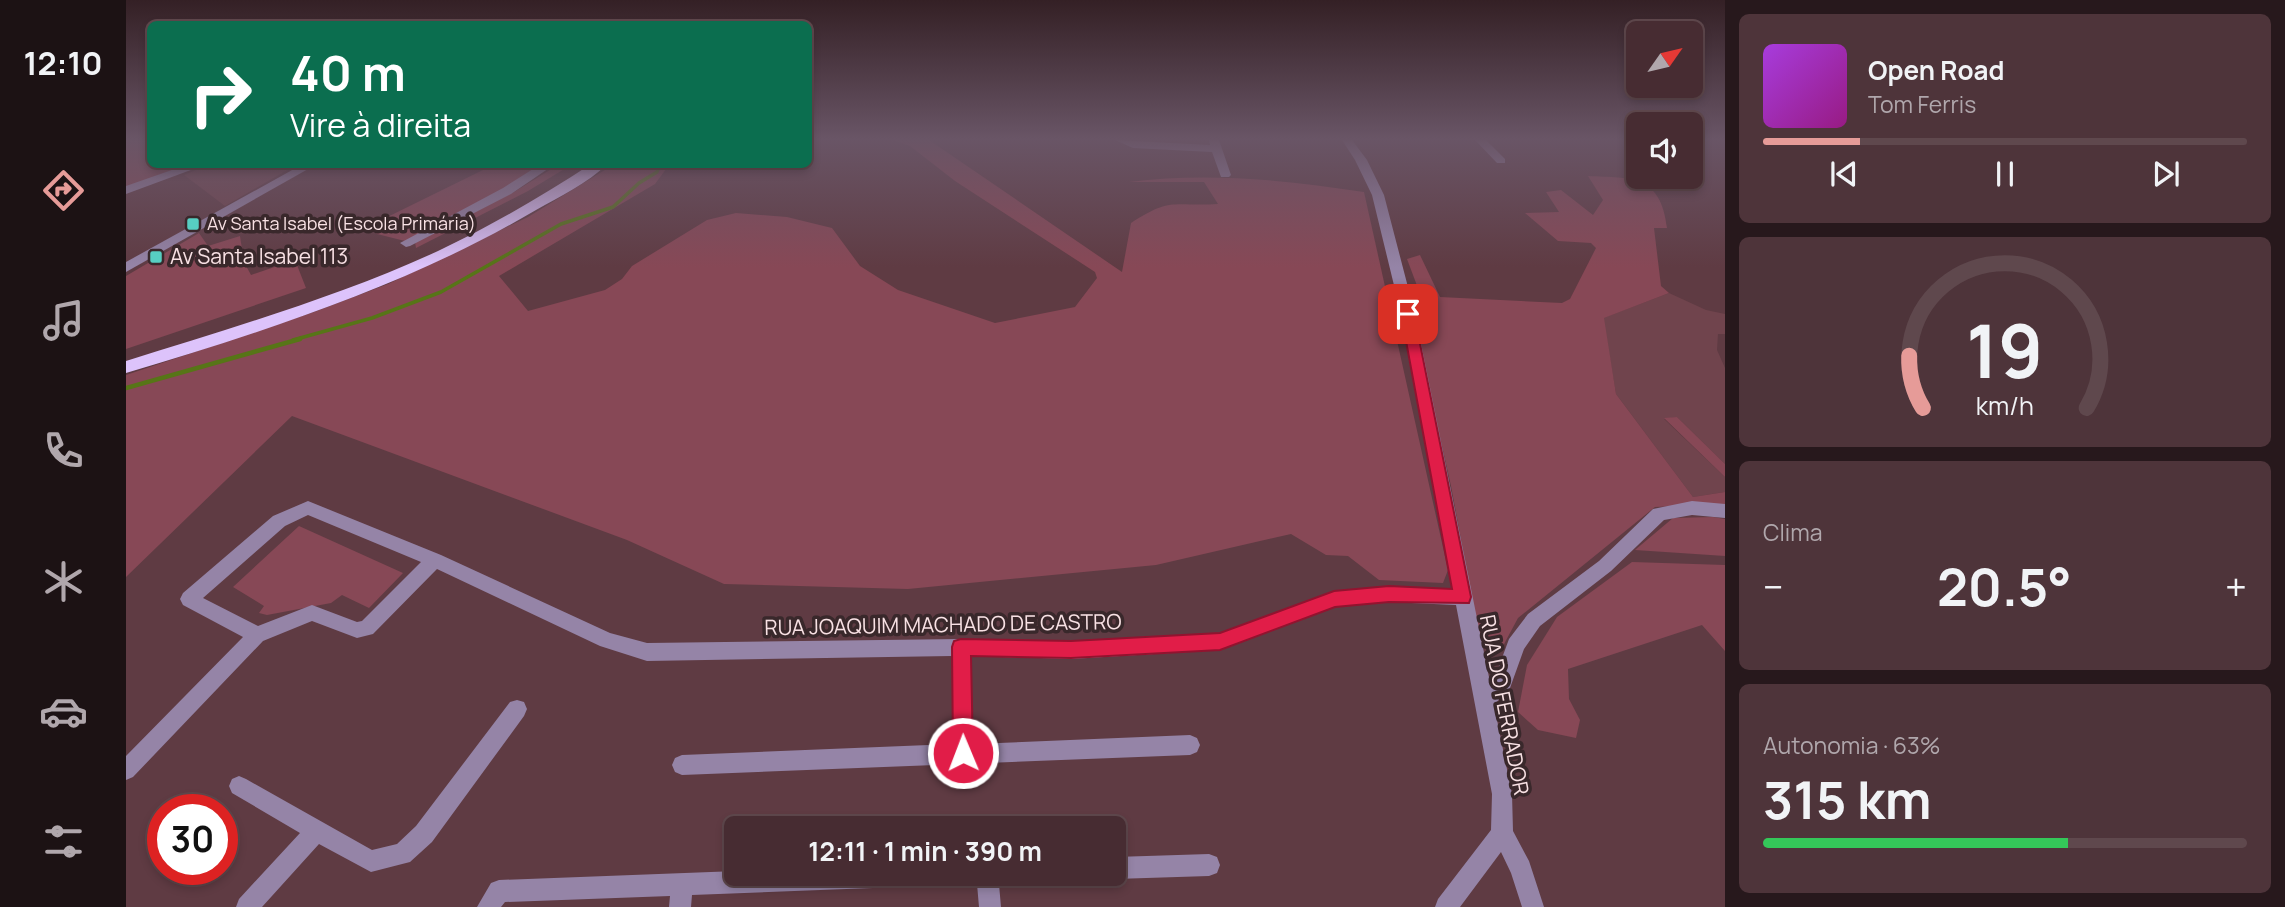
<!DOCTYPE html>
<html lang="pt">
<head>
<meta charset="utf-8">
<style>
	:root { --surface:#472c32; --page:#4e343a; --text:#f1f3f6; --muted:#b0a7ac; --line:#5f484d; --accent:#e69b98 }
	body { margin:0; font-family:Manrope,sans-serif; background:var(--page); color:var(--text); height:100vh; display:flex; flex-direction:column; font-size:26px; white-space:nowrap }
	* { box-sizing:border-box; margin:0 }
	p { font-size:23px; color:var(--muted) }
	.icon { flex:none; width:38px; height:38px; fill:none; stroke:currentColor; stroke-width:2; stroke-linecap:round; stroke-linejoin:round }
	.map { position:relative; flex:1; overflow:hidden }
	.details { display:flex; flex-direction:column; gap:14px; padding:14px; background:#27181c; width:560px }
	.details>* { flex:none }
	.hud { position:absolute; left:21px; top:21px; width:665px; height:147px; border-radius:10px; box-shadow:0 4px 10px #0003,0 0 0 2px var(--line); background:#0b6e4f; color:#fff; overflow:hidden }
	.needle { width:46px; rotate:56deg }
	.fabs { position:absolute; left:1500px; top:21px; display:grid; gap:14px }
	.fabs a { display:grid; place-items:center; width:77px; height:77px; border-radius:10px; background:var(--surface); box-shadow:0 4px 10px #0003,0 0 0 2px var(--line); font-size:35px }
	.speed { position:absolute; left:21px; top:794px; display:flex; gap:14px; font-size:35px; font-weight:700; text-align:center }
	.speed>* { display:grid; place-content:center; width:91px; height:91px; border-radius:50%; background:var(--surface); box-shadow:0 4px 10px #0003,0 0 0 2px var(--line); line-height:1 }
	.speed .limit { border:10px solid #d22; background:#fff; color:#111 }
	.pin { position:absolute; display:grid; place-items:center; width:60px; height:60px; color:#fff; margin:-30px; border-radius:14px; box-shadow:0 4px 10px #0006 }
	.me { position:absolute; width:77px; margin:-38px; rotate:359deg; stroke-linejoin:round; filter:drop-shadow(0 0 5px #0008) }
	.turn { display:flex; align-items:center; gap:24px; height:147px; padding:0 28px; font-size:32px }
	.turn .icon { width:91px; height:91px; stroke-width:2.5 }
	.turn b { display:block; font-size:49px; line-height:60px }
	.big { font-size:52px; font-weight:700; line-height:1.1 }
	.details .card { flex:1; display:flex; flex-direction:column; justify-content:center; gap:10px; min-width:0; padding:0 24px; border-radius:10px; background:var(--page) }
	.details .dial { align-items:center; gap:0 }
	.dial svg { height:182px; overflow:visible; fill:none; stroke:var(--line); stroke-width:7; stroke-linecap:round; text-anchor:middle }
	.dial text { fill:var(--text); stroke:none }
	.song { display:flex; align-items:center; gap:21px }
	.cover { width:84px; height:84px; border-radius:10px; background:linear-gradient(135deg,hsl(280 70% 55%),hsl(310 70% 35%)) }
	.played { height:7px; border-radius:4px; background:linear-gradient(90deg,var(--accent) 20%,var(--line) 20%) }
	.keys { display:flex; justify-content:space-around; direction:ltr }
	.heat { display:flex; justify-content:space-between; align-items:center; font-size:38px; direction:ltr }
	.charge { height:10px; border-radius:5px; background:linear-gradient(90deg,#34c759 63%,var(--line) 0) }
	.trip { position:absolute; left:598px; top:816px; width:402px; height:70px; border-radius:10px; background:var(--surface); box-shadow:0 4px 10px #0003,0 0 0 2px var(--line); font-weight:700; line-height:70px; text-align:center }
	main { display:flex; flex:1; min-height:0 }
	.menu { display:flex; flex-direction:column; width:126px; justify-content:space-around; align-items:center; background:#1c1214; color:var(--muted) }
	.menu .icon { width:49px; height:49px }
	.menu .current { color:var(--accent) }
	.menu b { font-size:32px; color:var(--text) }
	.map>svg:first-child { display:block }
	.built { fill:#70444d }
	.green { fill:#874856 }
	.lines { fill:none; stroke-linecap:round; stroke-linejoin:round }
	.stream-far1 { stroke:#577517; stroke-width:3.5 }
	.stream { stroke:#577517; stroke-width:4.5 }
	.minor { fill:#9584a7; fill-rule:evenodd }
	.major { fill:#ddc3fb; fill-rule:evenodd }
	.route { fill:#e11d48; stroke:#92132f; stroke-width:2 }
	.poi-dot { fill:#57cec2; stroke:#39282b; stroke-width:2.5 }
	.labels { text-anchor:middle; stroke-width:7; stroke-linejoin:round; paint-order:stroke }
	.far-poi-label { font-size:18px; fill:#f8e1e4; stroke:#39282b; text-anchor:start }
	.poi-label { font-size:21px; fill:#f8e1e4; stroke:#39282b; text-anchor:start }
	.street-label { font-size:21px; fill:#f8e1e4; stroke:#39282b }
</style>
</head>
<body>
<main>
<nav class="menu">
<b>12:10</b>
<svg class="icon current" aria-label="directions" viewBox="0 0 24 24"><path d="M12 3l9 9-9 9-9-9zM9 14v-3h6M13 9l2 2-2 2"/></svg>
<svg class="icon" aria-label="music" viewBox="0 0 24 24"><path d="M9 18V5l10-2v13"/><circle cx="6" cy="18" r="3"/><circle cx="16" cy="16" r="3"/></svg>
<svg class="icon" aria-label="phone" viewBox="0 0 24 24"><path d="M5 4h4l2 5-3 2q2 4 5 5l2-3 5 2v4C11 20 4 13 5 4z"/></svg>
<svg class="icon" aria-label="climate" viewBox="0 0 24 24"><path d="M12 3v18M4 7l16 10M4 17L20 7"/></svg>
<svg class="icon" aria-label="car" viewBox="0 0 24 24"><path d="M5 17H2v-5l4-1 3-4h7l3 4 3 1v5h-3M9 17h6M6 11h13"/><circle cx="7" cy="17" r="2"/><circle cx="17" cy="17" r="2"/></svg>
<svg class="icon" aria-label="filters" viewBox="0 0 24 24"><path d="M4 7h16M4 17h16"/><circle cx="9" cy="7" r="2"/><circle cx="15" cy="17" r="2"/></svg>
</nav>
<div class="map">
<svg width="1599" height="907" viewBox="0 0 1599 907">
	<rect width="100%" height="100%" fill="#5f3b43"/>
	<!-- built -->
	<g class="built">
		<path d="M170,165L99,206L58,175L82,165Z"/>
		<path d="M1543,293L1580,310L1599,314V334H1592L1591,350L1599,368V464L1551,417L1538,419L1599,477V492L1567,497L1490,394L1477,318Z"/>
	</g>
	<!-- green -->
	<g class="green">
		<path d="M0,140L24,141V164L68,165L0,187Z"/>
		<path d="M767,140H803L996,272L1005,223C1046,196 1048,207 1092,204L1078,182H1003C1080,172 1161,180 1238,192L1322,570L1317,583L1253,580L1222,556L1200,555L1165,534L1030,565L782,589L598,584L501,540L166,416L0,577V375L188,312L262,284L402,217L487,165H543L529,184L373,276L402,311L479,290L496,279L506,266L581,220L610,213L661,217L706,228L734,266L772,290L869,323L949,307L971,278L969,272L829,181L784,146Z"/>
		<path d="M357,165H420L384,187L279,241L251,234L241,227L359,169Z"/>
		<path d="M432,165H445L402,191L290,248L289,242L388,192Z"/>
		<path d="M1462,176C1506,178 1535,175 1541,228H1528L1535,286L1543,293L1478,318L1490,394L1567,497L1599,492V504L1529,507L1392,618L1377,646H1355L1325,486L1283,299L1293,291L1281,259L1294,255L1314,297L1436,303L1444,299L1470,248L1465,243L1432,241L1399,213L1433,212L1420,192L1435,190L1467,215L1477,200Z"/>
		<path d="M73,233L82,246L114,236L118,262L125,275L169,260L180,288L0,349V276Z"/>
		<path d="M1551,417L1599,464V477L1538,418Z"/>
		<path d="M1587,517L1599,519V556L1509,550L1547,518Z"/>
		<path d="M173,526L277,573L243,608L216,595L205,603L141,615L133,613L138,606L107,587Z"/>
		<path d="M1506,562L1599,565V651L1576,625L1442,669L1443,699L1454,720L1450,738L1412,730L1392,712L1401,665L1431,617Z"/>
	</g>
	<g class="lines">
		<!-- stream-far1 -->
		<path class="stream-far1" d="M167,340L246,318L315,292L435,224L487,207L513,183L531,172L534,164"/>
		<!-- stream -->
		<path class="stream" d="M0,388L174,339"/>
		<!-- minor -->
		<g class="minor">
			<path d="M989,140L1084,145L1083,140H1093L1105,175L1103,177H1095L1086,152L1007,148Z"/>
			<path d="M1216,140H1226L1241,160L1258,195L1289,314L1364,682L1369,677L1383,639L1402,614L1473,561L1527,509L1566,501L1599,504V518L1566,515L1538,520L1485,571L1414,626L1398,649L1384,688L1368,705L1386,794L1387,831L1403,861L1418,907H1396L1385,873L1375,852L1334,907H1309L1312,899L1365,830L1366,794L1330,605L1263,602L1208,607L1094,650L945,659L845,656L847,744L1064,735L1071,738L1074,745L1071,752L1064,755L556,775L549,772L546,765L549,758L556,755L827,744L826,656L521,661L474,646L311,569L247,634L231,638L186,621L137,641L7,777L0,780V756L117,637L57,605L54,599L57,593L147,516L182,501L315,555L484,633L521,643L835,639L945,641L1094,634L1208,591L1263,586L1327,589L1275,314L1246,195L1229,160ZM182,515L295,562L236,621L231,622L186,605L132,626L77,598L159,526Z"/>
			<path d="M1349,140H1360L1379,159V163H1371Z"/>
			<path d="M63,164H81L0,194V186Z"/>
			<path d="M177,164H191L0,272V262Z"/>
			<path d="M415,164H429L385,194L284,246L280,247L274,243L377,188Z"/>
			<path d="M391,700L398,702L401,709L398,716L306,842L284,862L245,872L193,844L136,907H110L113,899L174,833L106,793L103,786L106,779L113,776L120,779L246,850L271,844L290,826L384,702Z"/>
			<path d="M1083,854L1091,857L1094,865L1091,873L1083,876L989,879L980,873H989V857Z"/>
			<path d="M611,871V873H872L875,907H853L851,884L566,895L565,907H543L544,896L379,902L375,907H351L365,883L373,880Z"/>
		</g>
		<!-- major -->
		<path class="major" d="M465,164H481C462,183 433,197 410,210C283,285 140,331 0,373V361C105,328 212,297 312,251C365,226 416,196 465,164Z"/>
	</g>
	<!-- sky -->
	<linearGradient id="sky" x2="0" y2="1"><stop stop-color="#342025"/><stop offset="0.52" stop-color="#695566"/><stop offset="1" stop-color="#695566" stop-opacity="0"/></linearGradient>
	<rect width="1599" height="267" fill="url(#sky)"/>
	<!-- route -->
	<path class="route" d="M1282,309L1288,314L1345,597L1343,603L1263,602L1209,607L1094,650L945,658L845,656L847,753L844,760L837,763L830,760L827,753L826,647L828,641L835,639L945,641L1094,633L1208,591L1263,586L1326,589L1275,314Z"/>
	<!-- markers -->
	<g class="poi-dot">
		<rect x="60" y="217" width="14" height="14" rx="3.5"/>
		<rect x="23" y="250" width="14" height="14" rx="3.5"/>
	</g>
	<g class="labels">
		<!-- far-poi labels -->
		<g class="far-poi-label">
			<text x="81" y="230">Av Santa Isabel (Escola Primária)</text>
		</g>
		<!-- poi labels -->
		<g class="poi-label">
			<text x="44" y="264">Av Santa Isabel 113</text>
		</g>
		<!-- street labels -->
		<g class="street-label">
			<text transform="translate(817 625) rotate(-1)" y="7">RUA JOAQUIM MACHADO DE CASTRO</text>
			<text transform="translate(1378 705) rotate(79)" y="7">RUA DO FERRADOR</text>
		</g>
	</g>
</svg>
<div class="fabs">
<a><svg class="needle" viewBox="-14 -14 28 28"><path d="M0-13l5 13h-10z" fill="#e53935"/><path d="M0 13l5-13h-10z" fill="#b0a7ac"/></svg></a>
<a><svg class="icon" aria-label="sound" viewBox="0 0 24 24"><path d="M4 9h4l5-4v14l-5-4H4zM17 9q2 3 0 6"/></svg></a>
</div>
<div class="speed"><div class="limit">30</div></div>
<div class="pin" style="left:1282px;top:314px;background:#d93025"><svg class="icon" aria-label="arrive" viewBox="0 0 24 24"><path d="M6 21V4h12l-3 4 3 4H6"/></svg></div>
<svg class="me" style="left:837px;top:753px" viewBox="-20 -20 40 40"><circle r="17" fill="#e11d48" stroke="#fff" stroke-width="3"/><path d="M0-11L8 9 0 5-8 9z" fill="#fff"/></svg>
<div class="trip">12:11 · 1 min · 390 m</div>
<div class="hud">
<div class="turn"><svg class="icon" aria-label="right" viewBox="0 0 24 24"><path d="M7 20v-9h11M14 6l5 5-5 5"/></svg><div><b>40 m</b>Vire à direita</div></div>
</div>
</div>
<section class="details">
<div class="card">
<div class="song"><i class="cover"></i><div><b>Open Road</b><p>Tom Ferris</p></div></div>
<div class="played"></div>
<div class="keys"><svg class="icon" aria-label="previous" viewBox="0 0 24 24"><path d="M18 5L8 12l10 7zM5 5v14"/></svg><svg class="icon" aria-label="pause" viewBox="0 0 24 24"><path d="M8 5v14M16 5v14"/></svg><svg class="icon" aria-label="next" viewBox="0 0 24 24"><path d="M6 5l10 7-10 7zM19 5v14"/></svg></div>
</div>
<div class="card dial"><svg viewBox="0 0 100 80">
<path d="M14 69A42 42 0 1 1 86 69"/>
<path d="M14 69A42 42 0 0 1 8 46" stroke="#e69b98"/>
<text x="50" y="56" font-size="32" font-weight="700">19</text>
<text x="50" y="72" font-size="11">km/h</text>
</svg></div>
<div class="card"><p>Clima</p>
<div class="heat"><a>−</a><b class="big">20.5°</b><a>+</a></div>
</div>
<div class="card"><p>Autonomia · 63%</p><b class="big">315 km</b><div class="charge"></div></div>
</section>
</main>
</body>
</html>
